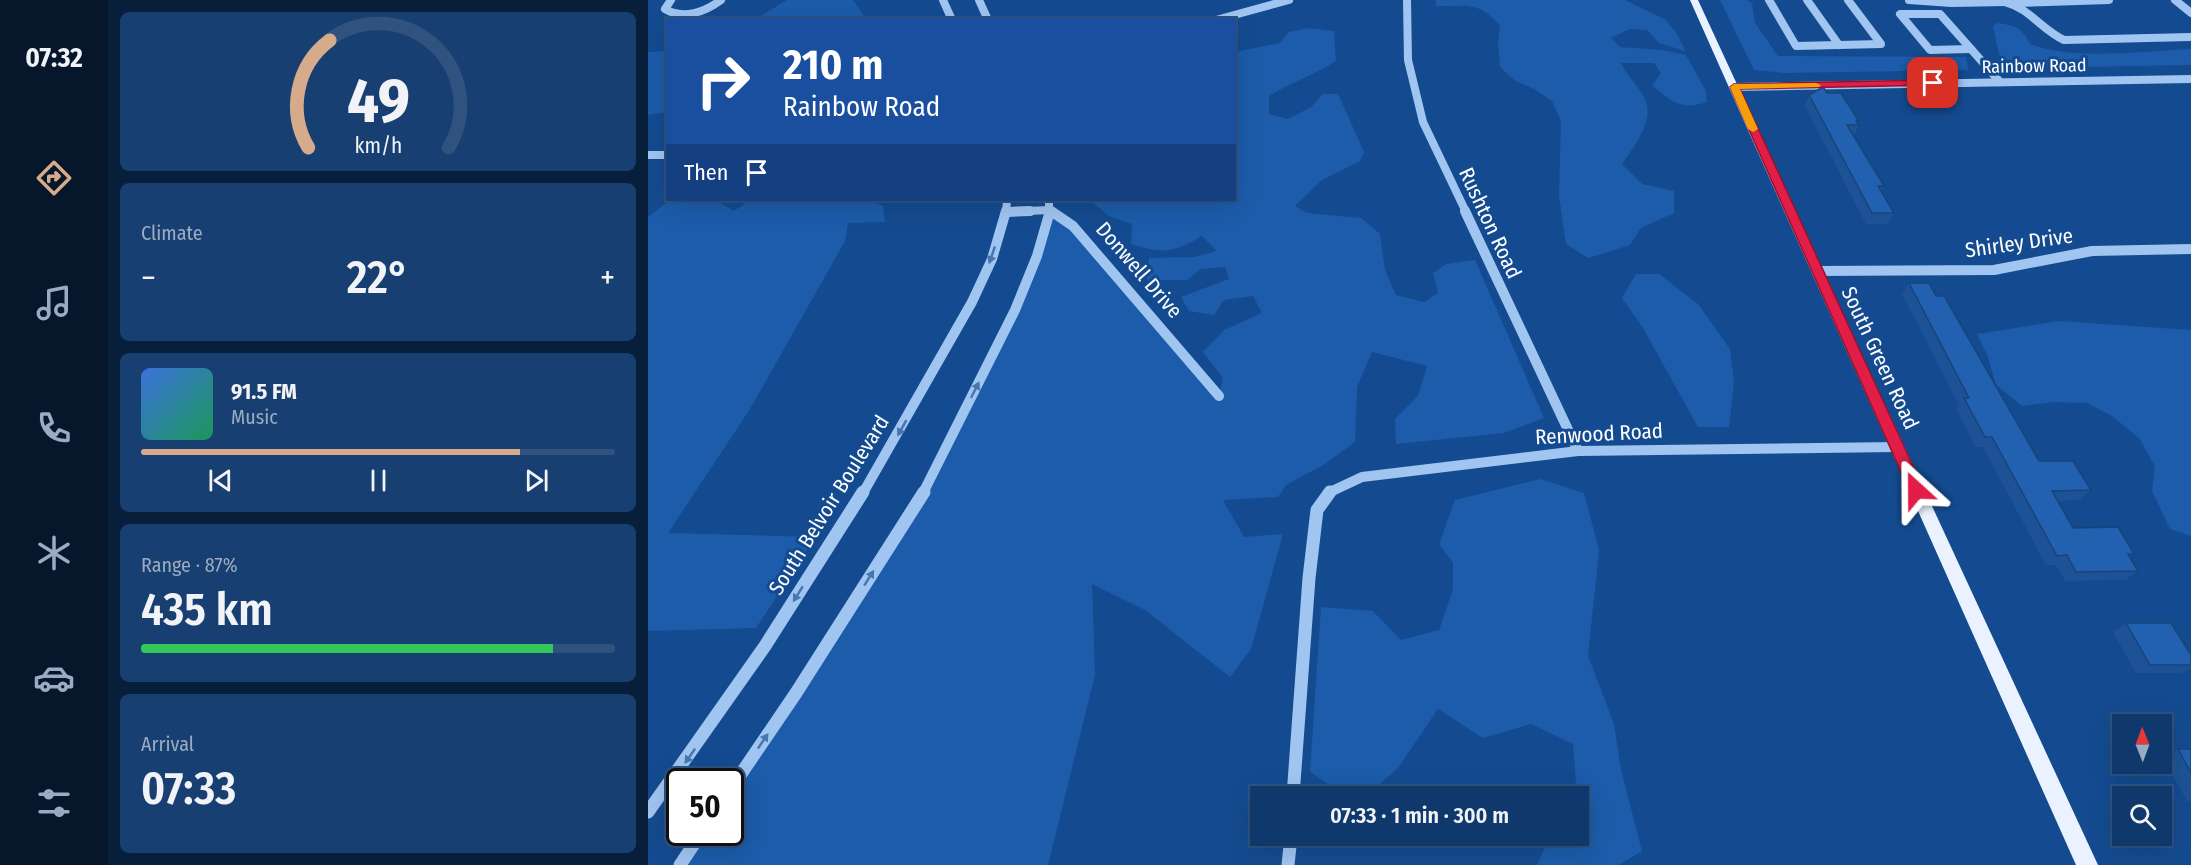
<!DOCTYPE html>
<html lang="en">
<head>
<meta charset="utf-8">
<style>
	:root { --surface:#0f386c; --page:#183f72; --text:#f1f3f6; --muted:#9bacc2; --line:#2f527f; --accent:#d6ab8b }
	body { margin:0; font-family:"Fira Sans Condensed",sans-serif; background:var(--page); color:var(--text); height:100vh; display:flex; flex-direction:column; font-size:22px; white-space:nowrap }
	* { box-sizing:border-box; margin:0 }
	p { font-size:20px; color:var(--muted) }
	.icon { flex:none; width:33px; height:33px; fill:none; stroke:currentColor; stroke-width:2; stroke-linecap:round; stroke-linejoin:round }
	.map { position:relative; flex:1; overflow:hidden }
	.sheet { display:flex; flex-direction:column; gap:12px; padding:12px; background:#081f3b; width:540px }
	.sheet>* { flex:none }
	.banner { position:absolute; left:18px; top:18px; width:570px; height:183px; border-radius:0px; box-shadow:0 6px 24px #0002,0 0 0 2px var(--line); background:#1a4fa0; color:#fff; overflow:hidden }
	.needle { width:39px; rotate:359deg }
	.buttons { position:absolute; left:1464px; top:714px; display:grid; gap:12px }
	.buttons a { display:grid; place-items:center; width:60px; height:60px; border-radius:0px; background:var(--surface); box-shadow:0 6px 24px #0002,0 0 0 2px var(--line); font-size:30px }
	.speed { position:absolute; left:18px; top:768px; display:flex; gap:12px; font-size:30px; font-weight:700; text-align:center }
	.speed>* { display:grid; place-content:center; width:78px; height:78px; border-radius:50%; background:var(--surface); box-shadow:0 6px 24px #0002,0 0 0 2px var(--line); line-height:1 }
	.speed .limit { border:3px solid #111; border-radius:9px; background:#fff; color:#111 }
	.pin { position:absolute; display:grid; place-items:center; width:51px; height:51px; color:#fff; margin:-26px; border-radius:12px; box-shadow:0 3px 9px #0006 }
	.me { position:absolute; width:66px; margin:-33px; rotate:336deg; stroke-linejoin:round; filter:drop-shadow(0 0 4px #0008) }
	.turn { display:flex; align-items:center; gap:21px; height:126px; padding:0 18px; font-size:27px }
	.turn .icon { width:78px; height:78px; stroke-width:2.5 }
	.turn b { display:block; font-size:42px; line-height:51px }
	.then { display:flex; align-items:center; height:57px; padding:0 18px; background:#0003; gap:12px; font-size:22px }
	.big { font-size:45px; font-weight:600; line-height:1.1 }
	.sheet .widget { flex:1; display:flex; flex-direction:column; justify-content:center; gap:9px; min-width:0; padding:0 21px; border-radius:9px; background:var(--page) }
	.sheet .dial { align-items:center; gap:0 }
	.dial svg { height:156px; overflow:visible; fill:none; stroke:var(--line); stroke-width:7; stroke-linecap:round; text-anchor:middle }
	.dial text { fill:var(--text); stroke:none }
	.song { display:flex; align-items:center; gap:18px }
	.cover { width:72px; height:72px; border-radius:9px; background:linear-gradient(135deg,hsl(220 70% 55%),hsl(150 70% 35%)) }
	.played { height:6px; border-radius:3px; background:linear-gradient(90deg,var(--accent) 80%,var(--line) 80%) }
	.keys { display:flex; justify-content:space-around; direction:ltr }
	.heat { display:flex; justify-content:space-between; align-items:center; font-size:33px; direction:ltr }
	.charge { height:9px; border-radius:4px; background:linear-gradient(90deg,#34c759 87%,var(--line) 0) }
	.trip { position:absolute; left:602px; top:786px; width:339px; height:60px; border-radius:0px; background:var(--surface); box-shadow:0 6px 24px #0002,0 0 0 2px var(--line); font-weight:600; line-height:60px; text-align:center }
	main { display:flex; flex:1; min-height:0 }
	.tabs { display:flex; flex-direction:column; width:108px; justify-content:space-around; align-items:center; background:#06162b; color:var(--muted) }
	.tabs .icon { width:42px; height:42px }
	.tabs .current { color:var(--accent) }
	.tabs b { font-size:27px; color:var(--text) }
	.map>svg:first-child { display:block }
	.green { fill:#1c5caa }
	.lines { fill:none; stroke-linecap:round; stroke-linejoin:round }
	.minor-far2 { stroke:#a0c5f1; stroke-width:8 }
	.minor-far1 { stroke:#a0c5f1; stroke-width:10 }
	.minor { stroke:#a0c5f1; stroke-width:13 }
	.major { fill:#eaf2ff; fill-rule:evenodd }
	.wall { fill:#1d5396 }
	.building { fill:#2261af; stroke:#18447a; stroke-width:1.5 }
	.oneway { fill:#4576b2 }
	.route { fill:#e11d48; stroke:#92132f; stroke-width:1.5 }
	.slow { fill:#f59e0b }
	.labels { text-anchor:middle; stroke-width:6; stroke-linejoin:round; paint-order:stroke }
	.far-street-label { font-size:18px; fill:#fff; stroke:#144b90 }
	.street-label { font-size:21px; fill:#fff; stroke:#144b90 }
</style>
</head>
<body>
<main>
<nav class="tabs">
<b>07:32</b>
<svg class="icon current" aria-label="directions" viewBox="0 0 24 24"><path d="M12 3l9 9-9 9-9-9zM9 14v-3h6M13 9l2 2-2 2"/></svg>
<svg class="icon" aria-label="music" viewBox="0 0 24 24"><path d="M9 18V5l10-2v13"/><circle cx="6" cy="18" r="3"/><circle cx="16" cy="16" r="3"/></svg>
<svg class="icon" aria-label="phone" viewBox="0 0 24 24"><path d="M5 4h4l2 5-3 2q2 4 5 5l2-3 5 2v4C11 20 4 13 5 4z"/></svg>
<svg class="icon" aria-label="climate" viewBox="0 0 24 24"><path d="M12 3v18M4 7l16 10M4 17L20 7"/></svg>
<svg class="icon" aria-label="car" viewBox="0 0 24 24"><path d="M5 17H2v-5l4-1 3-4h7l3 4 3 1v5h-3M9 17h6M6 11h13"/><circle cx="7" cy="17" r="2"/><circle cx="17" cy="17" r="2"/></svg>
<svg class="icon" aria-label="filters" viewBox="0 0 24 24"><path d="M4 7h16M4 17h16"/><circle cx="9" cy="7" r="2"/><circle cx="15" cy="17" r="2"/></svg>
</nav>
<section class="sheet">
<div class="widget dial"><svg viewBox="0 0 100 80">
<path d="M14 69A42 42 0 1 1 86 69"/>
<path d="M14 69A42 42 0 0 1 25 14" stroke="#d6ab8b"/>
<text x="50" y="56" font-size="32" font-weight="700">49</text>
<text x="50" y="72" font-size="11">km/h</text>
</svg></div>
<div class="widget"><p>Climate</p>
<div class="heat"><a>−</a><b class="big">22°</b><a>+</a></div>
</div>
<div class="widget">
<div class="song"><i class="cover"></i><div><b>91.5 FM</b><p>Music</p></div></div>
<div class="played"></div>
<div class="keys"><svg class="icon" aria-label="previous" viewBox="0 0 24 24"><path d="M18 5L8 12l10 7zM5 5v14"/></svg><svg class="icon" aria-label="pause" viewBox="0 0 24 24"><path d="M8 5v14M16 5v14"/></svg><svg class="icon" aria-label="next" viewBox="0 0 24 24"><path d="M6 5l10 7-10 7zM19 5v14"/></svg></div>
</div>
<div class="widget"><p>Range · 87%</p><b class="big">435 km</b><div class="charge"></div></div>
<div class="widget"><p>Arrival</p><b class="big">07:33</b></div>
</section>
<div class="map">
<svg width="1543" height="865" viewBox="0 0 1543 865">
	<rect width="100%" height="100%" fill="#144b90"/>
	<!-- green -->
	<g class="green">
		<path d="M139,0H205L216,16L208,20L108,19Z"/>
		<path d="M788,0H977L1018,20L1029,34L1037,51L1011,43L999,30L982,29L963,38L972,47L1014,50L1038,55L1058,91L1059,102C1033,111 1023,101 1004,85L1013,73L1006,63H973C979,75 988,84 995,95C1009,119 987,145 974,164L994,184L1026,191V213L993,228L982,245L940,258L918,244L911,196L913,121L904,101L888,90L866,80L852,67L850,41L852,26C830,0 819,7 788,6Z"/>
		<path d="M1072,0H1099L1104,3L1107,23L1130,56L1318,57L1320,70L1136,73L1106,70Z"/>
		<path d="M1349,23C1366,25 1375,28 1382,44C1423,61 1498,51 1543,49V65L1369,68L1359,65L1351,54L1345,26Z"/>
		<path d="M661,28L686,31L688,61C667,75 643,82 621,96V114L640,119L663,107L675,94H690L716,152L712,161L674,180L647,206L659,213L713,218L732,234L737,270L748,295L776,302L790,293L785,273L798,264L827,260L896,418L856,433L748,444L747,419L770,396L779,366L724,352L709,387L707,442L675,465L638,485L630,497L575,500L596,537L635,534L603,649L582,677L497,610L444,584L447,675L400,865H32L54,833L82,832L83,790L277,490L367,310L402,210L425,226L571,395L575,378L555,352L576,330L614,313L605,296L576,300L566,315L541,311L533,297L581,279L577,267L553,269L539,280H499L501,258L546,257L569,251L554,236C525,253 515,254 483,244L484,224L461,216L442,200H586L587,52L632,43L641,32Z"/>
		<path d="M19,51V112L0,115V52Z"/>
		<path d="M22,200H68L86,211L102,200H134L133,203C163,198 207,193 235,206L237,222L200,223L197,241L102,409L20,533L168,537L108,628L0,631V217Z"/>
		<path d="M988,274H1011L1050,304L1082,349L1086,383L1081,427H1050L995,328L974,298Z"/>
		<path d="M1411,321L1543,330V536L1522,529L1504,491L1507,467L1492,439L1464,416L1439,403L1406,402L1374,406L1348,385L1340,357L1329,334Z"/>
		<path d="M892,479L936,493L951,550L940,656L966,724L973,770L994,851L971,865H889L902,836H930V796H921L928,782L925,744L883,724L835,738L790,709L750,768L719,795H696L662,772L673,607L725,611L753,640L791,630L805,589V563L791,544L807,500Z"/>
	</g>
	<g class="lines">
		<!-- minor-far2 -->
		<g class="minor-far2">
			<path d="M23,0L17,9C35,20 57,12 73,0"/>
			<path d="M295,0L304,20"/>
			<path d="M331,0L340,20"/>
			<path d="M759,0L760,60L775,122L818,212"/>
			<path d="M1121,0L1148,46L1233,44L1200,0"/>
			<path d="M1159,0L1191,45"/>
			<path d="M1261,0L1304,3L1357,2L1355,0"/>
			<path d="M1527,0L1543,13"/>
			<path d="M1357,2C1381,8 1394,30 1416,40L1543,37"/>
			<path d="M1368,3L1461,0"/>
			<path d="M1252,14H1292L1323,49L1282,50Z"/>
			<path d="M568,20L641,0"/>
			<path d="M1323,49L1352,82"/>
			<path d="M1086,87L1543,79"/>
			<path d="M0,155H20"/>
			<path d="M401,200V212"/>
			<path d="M358,212L359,200"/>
			<path d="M359,212L402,210L405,212"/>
		</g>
		<!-- minor-far1 -->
		<g class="minor-far1">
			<path d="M403,211L425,226L571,396"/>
			<path d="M817,211L930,451"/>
			<path d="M359,212L382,211"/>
			<path d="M1169,271L1346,270L1444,251L1543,249"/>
			<path d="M215,493L324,302L344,259L358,211"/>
			<path d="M275,493L367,310L389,256L402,211"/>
			<path d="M680,493L714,477L930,451L1249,447"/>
		</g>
		<!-- minor -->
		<g class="minor">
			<path d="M82,790L148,693L276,492"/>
			<path d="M645,796L661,578L669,510L682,492"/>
			<path d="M0,812L117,646L215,492"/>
			<path d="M32,865L54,832"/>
			<path d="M640,865L643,836"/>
		</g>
		<!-- major -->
		<path class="major" d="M1042,0H1050L1450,865H1428Z"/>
	</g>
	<!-- wall -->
	<g class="wall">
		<path d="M1179,93L1210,120L1209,123L1211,125L1206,136L1236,186L1233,192L1246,213L1240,224H1218L1157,106L1161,95Z"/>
		<path d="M1261,283L1288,296L1391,461L1443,490L1432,500L1409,501L1425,528L1486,554L1482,558L1490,571L1477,580L1417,581L1408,565H1398L1335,447H1328L1308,409L1311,405L1254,294Z"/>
		<path d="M1478,623L1543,655V668L1534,673H1488L1465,632Z"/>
		<path d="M1530,749H1543V801H1539L1514,756Z"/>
	</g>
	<!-- building -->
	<g class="building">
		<path d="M1175,87L1179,93H1193L1210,120L1208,121L1211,125H1199L1236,186H1230L1246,213H1224L1161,95Z"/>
		<path d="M1261,283H1281L1288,296H1296L1391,461H1425L1443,490L1404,491L1425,528L1470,527L1486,554H1480L1490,571L1428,572L1419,555L1409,556L1344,437H1337L1316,398H1321Z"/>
		<path d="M1478,623H1523L1543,655V665H1502Z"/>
		<path d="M1530,749H1543V773Z"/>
	</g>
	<!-- one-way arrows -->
	<defs><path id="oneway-solid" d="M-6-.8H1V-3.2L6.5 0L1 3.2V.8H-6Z" transform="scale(1.5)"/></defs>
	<g class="oneway">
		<use href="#oneway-solid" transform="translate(344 255) rotate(109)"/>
		<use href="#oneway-solid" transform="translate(327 390) rotate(-63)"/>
		<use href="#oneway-solid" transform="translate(254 428) rotate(119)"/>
		<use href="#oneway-solid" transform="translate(221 578) rotate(-58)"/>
		<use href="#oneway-solid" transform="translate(150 594) rotate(122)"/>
		<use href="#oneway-solid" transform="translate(115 741) rotate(-56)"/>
		<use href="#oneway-solid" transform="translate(42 756) rotate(125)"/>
	</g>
	<!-- route -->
	<path class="route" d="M1285,80L1289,81V85L1092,89L1276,490L1268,496L1261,490L1082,87L1086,84Z"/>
	<!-- slow -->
	<path class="slow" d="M1168,83L1173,85L1171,87L1092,89L1110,129L1105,132L1100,129L1082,87L1086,84Z"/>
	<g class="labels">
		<!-- far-street labels -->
		<g class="far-street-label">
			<text transform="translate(1386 66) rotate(-1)" y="6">Rainbow Road</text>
		</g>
		<!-- street labels -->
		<g class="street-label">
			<text transform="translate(842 223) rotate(65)" y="7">Rushton Road</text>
			<text transform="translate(1371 243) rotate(-8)" y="7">Shirley Drive</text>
			<text transform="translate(491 270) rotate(49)" y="7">Donwell Drive</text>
			<text transform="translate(1232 358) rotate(65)" y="7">South Green Road</text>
			<text transform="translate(951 434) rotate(-3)" y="7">Renwood Road</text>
			<text transform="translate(181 505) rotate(-58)" y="7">South Belvoir Boulevard</text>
		</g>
	</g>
</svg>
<div class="buttons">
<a><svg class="needle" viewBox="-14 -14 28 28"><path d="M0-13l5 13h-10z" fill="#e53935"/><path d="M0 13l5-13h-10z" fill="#9bacc2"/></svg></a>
<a><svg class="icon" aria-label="search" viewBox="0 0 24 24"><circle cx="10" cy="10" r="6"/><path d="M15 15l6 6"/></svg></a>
</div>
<div class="speed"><div class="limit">50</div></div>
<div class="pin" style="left:1285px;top:83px;background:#d93025"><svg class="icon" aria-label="arrive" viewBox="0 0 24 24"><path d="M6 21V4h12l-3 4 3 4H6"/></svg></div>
<svg class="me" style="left:1268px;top:490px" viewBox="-20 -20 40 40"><path d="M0-17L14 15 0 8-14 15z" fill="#e11d48" stroke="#fff" stroke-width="4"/></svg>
<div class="trip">07:33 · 1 min · 300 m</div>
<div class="banner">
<div class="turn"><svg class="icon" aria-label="right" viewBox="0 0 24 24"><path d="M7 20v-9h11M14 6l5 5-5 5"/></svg><div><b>210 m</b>Rainbow Road</div></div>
<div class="then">Then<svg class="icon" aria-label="arrive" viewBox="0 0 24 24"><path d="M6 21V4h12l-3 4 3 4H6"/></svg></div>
</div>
</div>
</main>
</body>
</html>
